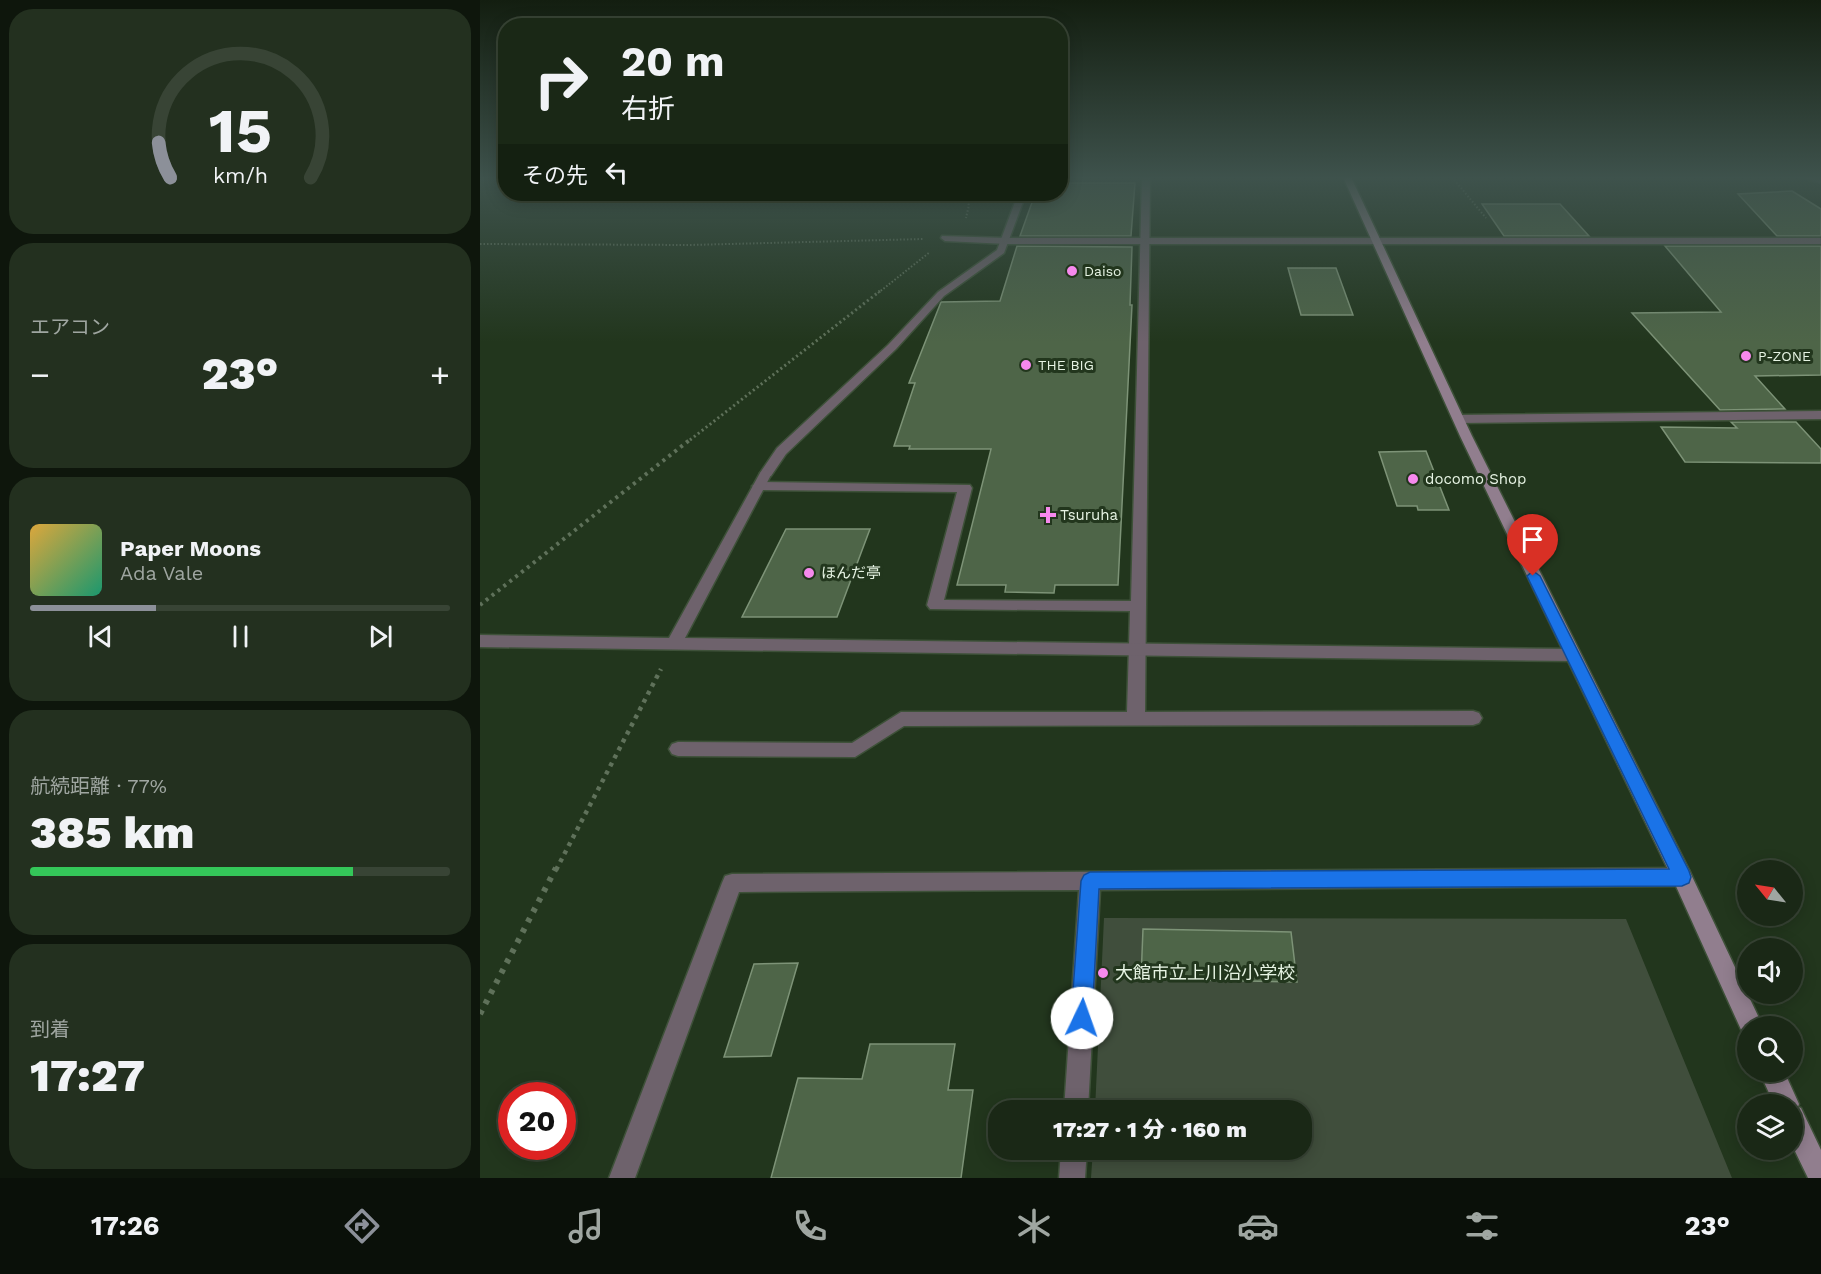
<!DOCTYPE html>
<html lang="ja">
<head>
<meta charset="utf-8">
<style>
	:root { --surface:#1a2816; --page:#23301f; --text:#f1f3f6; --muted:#9fa6a1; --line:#384435; --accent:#8c9099 }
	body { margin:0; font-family:"Work Sans","Noto Sans JP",sans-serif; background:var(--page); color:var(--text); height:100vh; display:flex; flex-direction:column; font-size:22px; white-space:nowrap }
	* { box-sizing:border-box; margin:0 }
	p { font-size:20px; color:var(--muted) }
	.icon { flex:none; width:33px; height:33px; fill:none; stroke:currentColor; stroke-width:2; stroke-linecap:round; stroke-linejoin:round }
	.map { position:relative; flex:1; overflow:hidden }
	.drawer { display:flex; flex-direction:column; gap:9px; padding:9px; background:#0e160c; width:480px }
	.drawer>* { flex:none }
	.banner { position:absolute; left:18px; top:18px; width:570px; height:183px; border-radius:24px; box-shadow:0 3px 15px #0003,0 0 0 2px var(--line); background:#1a2816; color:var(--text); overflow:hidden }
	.needle { width:39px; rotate:300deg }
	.controls { position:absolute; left:1257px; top:860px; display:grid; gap:12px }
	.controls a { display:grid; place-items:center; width:66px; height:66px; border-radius:50%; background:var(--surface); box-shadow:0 3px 15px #0003,0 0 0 2px var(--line); font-size:30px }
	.speed { position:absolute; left:18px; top:1082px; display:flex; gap:12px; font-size:30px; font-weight:700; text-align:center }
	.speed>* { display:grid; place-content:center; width:78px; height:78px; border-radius:50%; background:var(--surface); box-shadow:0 3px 15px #0003,0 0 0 2px var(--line); line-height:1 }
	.speed .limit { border:9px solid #d22; background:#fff; color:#111 }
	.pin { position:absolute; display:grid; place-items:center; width:51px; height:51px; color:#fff; margin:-62px -26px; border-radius:50% 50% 50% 0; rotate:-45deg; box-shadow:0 0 6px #0007 }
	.pin .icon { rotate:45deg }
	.me { position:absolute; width:66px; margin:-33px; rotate:3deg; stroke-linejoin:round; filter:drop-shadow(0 0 4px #0008) }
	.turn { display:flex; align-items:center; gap:21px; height:126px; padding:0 24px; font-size:27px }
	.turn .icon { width:78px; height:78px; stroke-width:2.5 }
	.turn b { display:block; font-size:42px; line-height:51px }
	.then { display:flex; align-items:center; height:57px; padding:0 24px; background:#0003; gap:12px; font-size:22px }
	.big { font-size:45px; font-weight:800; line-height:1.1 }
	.drawer .tile { flex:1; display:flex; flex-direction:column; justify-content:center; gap:9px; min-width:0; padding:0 21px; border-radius:24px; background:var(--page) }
	.drawer .dial { align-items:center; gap:0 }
	.dial svg { height:156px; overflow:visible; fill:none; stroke:var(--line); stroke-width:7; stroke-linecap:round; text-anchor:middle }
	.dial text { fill:var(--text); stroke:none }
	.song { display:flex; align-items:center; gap:18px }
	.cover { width:72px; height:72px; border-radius:9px; background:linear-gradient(135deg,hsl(40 70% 55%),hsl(160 70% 35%)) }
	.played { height:6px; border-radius:3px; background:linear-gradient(90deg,var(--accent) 30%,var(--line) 30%) }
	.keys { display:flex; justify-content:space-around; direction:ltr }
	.heat { display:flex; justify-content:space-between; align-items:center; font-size:33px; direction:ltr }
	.charge { height:9px; border-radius:4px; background:linear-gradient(90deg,#34c759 77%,var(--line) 0) }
	.trip { position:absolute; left:508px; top:1100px; width:324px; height:60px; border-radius:24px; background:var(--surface); box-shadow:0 3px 15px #0003,0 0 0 2px var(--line); font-weight:800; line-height:60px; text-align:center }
	.tab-bar { display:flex; height:96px; justify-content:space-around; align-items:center; background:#0a1009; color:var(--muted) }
	.tab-bar .icon { width:42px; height:42px }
	.tab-bar .current { color:var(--accent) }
	.tab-bar b { font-size:27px; color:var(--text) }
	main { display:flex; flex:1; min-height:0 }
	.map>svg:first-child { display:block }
	.green { fill:#404e3c }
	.building { fill:#4e6548; stroke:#7d9377; stroke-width:1.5 }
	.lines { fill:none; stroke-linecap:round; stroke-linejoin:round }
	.lane-casing { stroke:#3e5139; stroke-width:3 }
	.street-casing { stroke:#3e5139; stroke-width:3 }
	.secondary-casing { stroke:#3e5139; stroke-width:3 }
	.path-far4 { stroke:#5f715a; stroke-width:2; stroke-dasharray:1.5 2; stroke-linecap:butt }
	.path-far3 { stroke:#5f715a; stroke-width:3; stroke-dasharray:2 3; stroke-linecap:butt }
	.path-far2 { stroke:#5f715a; stroke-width:4; stroke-dasharray:3 4.5; stroke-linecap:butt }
	.path-far1 { stroke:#5f715a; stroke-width:4.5; stroke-dasharray:4 5; stroke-linecap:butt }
	.path { stroke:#5f715a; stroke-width:6; stroke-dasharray:4.5 7; stroke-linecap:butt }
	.lane { fill:#6e626c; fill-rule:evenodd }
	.street { fill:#6e626c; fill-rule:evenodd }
	.secondary { fill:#917e8e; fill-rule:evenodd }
	.route { fill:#1a73e8; stroke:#114b97; stroke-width:1.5 }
	.poi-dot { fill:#f689ed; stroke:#22361d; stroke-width:2 }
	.labels { text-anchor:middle; stroke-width:6; stroke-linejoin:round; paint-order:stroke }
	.far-poi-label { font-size:14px; fill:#e7f4e4; stroke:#22361d; text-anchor:start }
	.poi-label { font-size:15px; fill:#e7f4e4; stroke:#22361d; text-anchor:start }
	.near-poi-label { font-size:18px; fill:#e7f4e4; stroke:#22361d; text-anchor:start }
</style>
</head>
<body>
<main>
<section class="drawer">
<div class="tile dial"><svg viewBox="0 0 100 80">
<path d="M14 69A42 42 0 1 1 86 69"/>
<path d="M14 69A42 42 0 0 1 8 51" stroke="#8c9099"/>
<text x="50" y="56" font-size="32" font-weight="700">15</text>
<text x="50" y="72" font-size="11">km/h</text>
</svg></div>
<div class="tile"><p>エアコン</p>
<div class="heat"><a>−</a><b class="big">23°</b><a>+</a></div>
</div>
<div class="tile">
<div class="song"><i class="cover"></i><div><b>Paper Moons</b><p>Ada Vale</p></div></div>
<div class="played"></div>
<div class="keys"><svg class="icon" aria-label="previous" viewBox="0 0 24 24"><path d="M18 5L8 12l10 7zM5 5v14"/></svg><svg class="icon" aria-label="pause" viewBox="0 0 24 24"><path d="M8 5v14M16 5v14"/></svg><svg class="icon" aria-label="next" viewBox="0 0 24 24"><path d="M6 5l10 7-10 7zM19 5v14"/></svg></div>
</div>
<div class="tile"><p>航続距離 · 77%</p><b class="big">385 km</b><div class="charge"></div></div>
<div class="tile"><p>到着</p><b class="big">17:27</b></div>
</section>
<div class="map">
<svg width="1341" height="1178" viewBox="0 0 1341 1178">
	<rect width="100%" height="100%" fill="#22361d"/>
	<!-- green -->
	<path class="green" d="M624,918L1146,919L1252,1178H611L613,1149H822V1110H615Z"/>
	<!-- building -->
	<g class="building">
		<path d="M580,183H655L651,236H540L555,194H580Z"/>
		<path d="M1312,191L1341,209V236H1297L1258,194Z"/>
		<path d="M1002,204H1080L1109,236H1024Z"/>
		<path d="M537,246L652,247L650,305H652L638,585H575L574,593L525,592L526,585H477L511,449H429L430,446H414L435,383H429L461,302L520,301Z"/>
		<path d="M1185,246H1341V375L1275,376L1305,409L1240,410L1152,313L1241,312Z"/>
		<path d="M808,268H856L873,315H821Z"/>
		<path d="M1251,422H1316L1341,449V463L1205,462L1181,427L1257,428Z"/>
		<path d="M946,451L969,510H938L937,506H917L899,452Z"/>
		<path d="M306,529H390L357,617H262Z"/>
		<path d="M663,929L811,932L817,982L661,979Z"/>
		<path d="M318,963L291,1056L244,1057L274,964Z"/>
		<path d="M390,1044H475L468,1090H493L481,1178H291L318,1078L382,1079Z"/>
	</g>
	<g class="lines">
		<defs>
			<g id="lane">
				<path d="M662,177H670L665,712L993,711L999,713L1002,718L999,723L993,725L424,726L375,757L198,756L192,754L189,749L192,744L198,742L372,743L421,712H647L650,611L450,609L447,605L477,492L279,490L272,486L279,482L490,485L492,488L464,600L651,601Z"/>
				<path d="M538,194H546L524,253L464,296L416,349L306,454L291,476H281L280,473L297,448L408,345L458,292L517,250Z"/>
				<path d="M1202,868L1209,870L1212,877L1209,884L1202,886L620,890L608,1110H584L599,890L259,892L155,1178H129L242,883L245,876L252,874Z"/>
				<path d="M581,1149H607L605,1178H579Z"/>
			</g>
			<g id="street">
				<path d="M1325,177L1341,179V183L1326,179Z"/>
				<path d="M462,236L527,238H1341V244H527L465,241L461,238Z"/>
				<path d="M1341,411V419L979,423L973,419L979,415Z"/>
				<path d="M286,469L292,473L205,638L1092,649L1098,651L1100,655L1098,659L1092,661L0,647V635L189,638L280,473Z"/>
			</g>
			<g id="secondary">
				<path d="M863,177H871L992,436L1209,870L1279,1018L1282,1026H1268V1036L1263,1034L1195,884L980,436Z"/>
				<path d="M1279,1071H1304L1319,1104L1318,1107L1321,1108L1341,1150V1178H1328L1312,1145V1104H1294Z"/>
			</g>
		</defs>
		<!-- lane casing -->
		<use href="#lane" class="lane-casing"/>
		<!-- street casing -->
		<use href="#street" class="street-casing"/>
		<!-- secondary casing -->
		<use href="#secondary" class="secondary-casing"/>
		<!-- path-far4 -->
		<g class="path-far4">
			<path d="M972,177L1006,218"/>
			<path d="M484,194L489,205L486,218"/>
			<path d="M0,244L210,245L443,239"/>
			<path d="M398,293L450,252"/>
		</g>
		<!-- path-far3 -->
		<path class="path-far3" d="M210,440L400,291"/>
		<!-- path-far2 -->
		<path class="path-far2" d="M0,605L212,438"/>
		<!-- path-far1 -->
		<path class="path-far1" d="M76,870L181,669"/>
		<!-- path -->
		<path class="path" d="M0,1014L76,868"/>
		<!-- lane -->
		<use href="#lane" class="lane"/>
		<!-- street -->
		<use href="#street" class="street"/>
		<!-- secondary -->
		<use href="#secondary" class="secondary"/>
	</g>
	<!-- sky -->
	<linearGradient id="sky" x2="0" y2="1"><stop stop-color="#131e10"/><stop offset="0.52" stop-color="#3e524c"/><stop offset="1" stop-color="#3e524c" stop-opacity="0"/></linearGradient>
	<rect width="1341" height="342" fill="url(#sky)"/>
	<!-- route -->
	<path class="route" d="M1053,571L1060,576L1209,871L1211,877L1209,883L1202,886L619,889L612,1018L609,1026L602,1029L594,1026L591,1018L601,881L604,875L610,872L1189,869L1047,576Z"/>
	<!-- markers -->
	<g class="poi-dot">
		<circle cx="592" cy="271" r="6"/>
		<circle cx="1266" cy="356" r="6"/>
		<circle cx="546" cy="365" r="6"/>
		<circle cx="933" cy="479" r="6"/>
		<path d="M565 506h6v6h6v6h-6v6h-6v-6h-6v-6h6z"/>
		<circle cx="329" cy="573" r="6"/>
		<circle cx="623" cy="973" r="6"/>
	</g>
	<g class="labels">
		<!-- far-poi labels -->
		<g class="far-poi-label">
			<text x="604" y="276">Daiso</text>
			<text x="1278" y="361">P-ZONE</text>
			<text x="558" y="370">THE BIG</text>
		</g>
		<!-- poi labels -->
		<g class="poi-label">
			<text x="945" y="484">docomo Shop</text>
			<text x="580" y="520">Tsuruha</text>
			<text x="341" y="578">ほんだ亭</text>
		</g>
		<!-- near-poi labels -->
		<g class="near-poi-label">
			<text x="635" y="979">大館市立上川沿小学校</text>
		</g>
	</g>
</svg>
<div class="controls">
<a><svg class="needle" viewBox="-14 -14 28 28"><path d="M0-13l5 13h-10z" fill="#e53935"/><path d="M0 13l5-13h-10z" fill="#9fa6a1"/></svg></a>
<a><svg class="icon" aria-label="sound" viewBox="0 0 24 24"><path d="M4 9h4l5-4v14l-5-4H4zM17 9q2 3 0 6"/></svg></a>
<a><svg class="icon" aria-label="search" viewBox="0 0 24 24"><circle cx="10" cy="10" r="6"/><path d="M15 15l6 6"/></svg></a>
<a><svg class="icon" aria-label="layers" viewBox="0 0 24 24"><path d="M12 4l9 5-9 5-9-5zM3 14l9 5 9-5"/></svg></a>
</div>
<div class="speed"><div class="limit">20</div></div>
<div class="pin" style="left:1053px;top:576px;background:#d93025"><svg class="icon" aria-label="arrive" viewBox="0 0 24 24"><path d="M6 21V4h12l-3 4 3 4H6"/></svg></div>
<svg class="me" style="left:602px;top:1018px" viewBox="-20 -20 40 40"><circle r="19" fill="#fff"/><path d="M0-13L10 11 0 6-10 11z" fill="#1a73e8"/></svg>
<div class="trip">17:27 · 1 分 · 160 m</div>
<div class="banner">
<div class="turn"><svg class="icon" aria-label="right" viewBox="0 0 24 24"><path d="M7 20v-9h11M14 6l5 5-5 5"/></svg><div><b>20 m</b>右折</div></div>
<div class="then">その先<svg class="icon" aria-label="left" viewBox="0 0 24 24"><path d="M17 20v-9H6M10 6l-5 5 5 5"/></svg></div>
</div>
</div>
</main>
<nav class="tab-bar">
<b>17:26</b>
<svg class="icon current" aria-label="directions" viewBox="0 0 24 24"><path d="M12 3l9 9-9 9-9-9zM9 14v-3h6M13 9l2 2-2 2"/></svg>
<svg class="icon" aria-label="music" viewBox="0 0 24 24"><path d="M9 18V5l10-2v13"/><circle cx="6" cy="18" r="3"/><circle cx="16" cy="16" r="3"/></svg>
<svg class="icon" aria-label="phone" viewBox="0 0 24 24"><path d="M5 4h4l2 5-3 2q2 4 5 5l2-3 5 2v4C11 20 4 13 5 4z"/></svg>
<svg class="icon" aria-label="climate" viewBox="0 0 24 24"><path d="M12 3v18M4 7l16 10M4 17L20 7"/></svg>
<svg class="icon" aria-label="car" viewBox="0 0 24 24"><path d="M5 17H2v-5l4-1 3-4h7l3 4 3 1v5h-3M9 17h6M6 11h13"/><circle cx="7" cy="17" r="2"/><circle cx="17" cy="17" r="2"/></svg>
<svg class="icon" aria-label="filters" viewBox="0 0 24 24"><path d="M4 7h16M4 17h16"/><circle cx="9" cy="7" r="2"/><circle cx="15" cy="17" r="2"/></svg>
<b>23°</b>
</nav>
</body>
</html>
